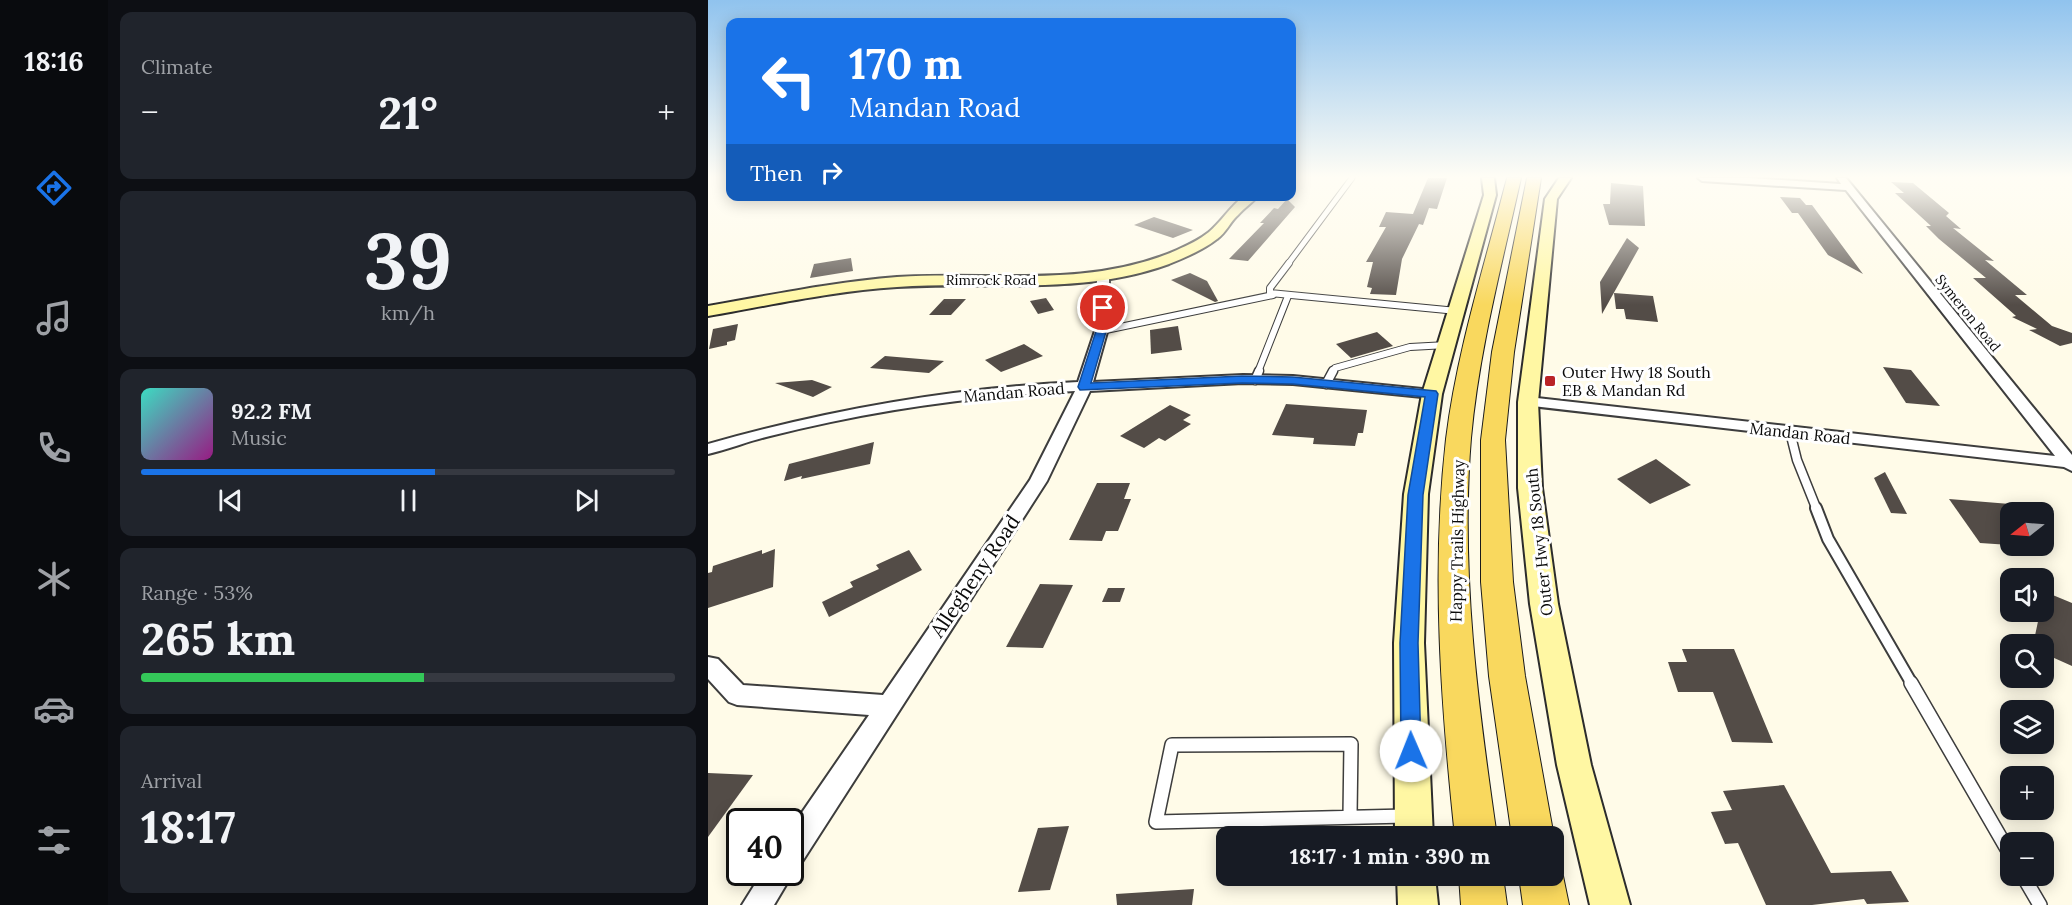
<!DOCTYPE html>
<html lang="en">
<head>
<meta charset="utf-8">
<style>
	:root { --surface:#171b24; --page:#20242c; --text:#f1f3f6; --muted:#9ea1a6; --line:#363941; --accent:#1a73e8 }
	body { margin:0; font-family:Lora,serif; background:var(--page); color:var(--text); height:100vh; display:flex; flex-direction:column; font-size:22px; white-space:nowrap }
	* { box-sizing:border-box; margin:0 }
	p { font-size:20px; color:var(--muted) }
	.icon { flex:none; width:33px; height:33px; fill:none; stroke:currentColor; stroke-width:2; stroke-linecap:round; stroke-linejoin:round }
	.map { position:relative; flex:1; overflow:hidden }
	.side { display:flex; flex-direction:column; gap:12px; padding:12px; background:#0d0f14; width:600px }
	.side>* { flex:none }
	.top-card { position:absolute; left:18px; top:18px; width:570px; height:183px; border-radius:12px; box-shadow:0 3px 15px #0003; background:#1a73e8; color:#fff; overflow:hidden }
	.needle { width:39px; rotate:253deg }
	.tools { position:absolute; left:1292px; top:502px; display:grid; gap:12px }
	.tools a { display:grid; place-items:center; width:54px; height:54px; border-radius:12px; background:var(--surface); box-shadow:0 3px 15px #0003; font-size:30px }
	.speed { position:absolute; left:18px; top:808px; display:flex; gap:12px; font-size:30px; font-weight:700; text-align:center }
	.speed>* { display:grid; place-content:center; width:78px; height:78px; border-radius:50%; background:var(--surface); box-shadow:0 3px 15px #0003; line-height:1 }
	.speed .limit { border:3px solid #111; border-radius:9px; background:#fff; color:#111 }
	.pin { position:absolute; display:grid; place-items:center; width:51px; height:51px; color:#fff; margin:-26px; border:3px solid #fff; border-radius:50%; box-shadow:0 2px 6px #0007 }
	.me { position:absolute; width:66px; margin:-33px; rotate:359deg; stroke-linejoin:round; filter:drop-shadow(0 0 4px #0008) }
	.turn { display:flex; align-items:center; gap:21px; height:126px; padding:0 24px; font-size:27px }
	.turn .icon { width:78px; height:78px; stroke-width:2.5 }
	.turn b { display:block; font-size:42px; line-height:51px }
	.then { display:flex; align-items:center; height:57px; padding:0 24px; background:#0003; gap:12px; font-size:22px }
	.big { font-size:45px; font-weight:700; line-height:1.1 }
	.side .tile { flex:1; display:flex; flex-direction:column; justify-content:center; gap:9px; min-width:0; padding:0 21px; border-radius:12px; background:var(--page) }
	.side .dial { align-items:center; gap:0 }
	.dial b { font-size:78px; line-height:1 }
	.song { display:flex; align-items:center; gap:18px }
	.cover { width:72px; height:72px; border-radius:9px; background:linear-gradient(135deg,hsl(170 70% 55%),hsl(310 70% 35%)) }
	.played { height:6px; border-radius:3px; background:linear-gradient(90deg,var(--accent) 55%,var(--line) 55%) }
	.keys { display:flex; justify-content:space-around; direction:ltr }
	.heat { display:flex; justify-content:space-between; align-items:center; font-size:33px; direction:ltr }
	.charge { height:9px; border-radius:4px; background:linear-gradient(90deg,#34c759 53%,var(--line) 0) }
	.trip { position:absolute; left:508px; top:826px; width:348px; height:60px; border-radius:12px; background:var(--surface); box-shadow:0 3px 15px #0003; font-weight:700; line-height:60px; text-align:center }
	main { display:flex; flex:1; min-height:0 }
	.tabs { display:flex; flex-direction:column; width:108px; justify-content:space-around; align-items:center; background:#090b0e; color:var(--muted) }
	.tabs .icon { width:42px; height:42px }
	.tabs .current { color:var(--accent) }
	.tabs b { font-size:27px; color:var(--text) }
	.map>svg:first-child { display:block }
	.building { fill:#534c47 }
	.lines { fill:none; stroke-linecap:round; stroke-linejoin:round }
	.lane-far4-casing { stroke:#3d3d3d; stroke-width:7 }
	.lane-far3-casing { stroke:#3d3d3d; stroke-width:8 }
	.lane-far2-casing { stroke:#3d3d3d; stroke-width:11 }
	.lane-far1-casing { stroke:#3d3d3d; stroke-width:14 }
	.lane-casing { stroke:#3d3d3d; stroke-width:16 }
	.street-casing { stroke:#3d3d3d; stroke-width:4 }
	.secondary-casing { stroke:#2c2c2c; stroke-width:4 }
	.primary-casing { stroke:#1b1b1b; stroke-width:2 }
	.lane-far4 { stroke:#fff; stroke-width:5 }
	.lane-far3 { stroke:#fff; stroke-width:6 }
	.lane-far2 { stroke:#fff; stroke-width:8 }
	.lane-far1 { stroke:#fff; stroke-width:10 }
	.lane { stroke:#fff; stroke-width:13 }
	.street { fill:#fff; fill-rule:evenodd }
	.secondary { fill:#fff7a3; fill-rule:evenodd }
	.primary { fill:#f9d85e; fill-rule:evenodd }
	.route { fill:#1a73e8; stroke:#114b97; stroke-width:1.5 }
	.poi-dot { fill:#ba2326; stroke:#fff; stroke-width:2 }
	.labels { text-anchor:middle; stroke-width:6; stroke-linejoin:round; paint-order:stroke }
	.far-street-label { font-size:14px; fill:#0a0a0a; stroke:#fff }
	.poi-label { font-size:16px; fill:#0a0a0a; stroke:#fff; text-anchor:start }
	.street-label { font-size:16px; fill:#0a0a0a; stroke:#fff }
	.near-street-label { font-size:20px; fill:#0a0a0a; stroke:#fff }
</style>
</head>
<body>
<main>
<nav class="tabs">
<b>18:16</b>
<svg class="icon current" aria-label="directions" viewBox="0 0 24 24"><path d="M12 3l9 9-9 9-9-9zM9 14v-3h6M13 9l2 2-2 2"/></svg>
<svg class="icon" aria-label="music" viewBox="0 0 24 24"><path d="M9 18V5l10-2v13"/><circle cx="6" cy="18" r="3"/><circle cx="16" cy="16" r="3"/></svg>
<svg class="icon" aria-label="phone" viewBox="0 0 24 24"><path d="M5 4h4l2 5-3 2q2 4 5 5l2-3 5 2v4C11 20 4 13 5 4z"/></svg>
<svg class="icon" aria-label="climate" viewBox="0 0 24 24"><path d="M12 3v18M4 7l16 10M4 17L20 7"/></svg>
<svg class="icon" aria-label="car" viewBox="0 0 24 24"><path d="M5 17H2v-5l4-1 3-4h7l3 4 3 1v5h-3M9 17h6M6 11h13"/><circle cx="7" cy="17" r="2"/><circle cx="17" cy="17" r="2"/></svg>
<svg class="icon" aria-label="filters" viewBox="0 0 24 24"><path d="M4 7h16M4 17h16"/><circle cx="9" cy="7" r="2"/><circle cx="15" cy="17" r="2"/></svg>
</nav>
<section class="side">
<div class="tile"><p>Climate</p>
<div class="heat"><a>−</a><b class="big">21°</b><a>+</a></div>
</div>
<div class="tile dial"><b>39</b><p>km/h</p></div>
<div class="tile">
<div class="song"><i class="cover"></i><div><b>92.2 FM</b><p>Music</p></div></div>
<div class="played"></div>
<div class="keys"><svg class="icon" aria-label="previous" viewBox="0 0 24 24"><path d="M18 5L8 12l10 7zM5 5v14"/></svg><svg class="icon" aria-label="pause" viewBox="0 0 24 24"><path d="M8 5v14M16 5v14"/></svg><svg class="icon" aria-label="next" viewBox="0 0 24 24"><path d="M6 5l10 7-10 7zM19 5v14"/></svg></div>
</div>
<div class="tile"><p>Range · 53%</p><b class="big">265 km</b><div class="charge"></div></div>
<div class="tile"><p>Arrival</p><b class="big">18:17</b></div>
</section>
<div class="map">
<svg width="1364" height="905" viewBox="0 0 1364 905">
	<rect width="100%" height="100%" fill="#fffbe8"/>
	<!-- building -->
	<g class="building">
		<path d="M720,178H739L729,209L721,208L715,225L711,224L694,259L688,295L662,294L664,288L659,287L665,262H658L678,227H671L678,212L705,214Z"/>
		<path d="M1183,182L1205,183L1241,213L1238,216L1253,229L1245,228L1286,261L1277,260L1319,295H1307L1344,326L1364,333V343L1352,346L1321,330L1329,329L1304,317L1308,316L1265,278H1278L1231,239L1218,226H1223L1187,193H1196Z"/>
		<path d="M903,183L935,186L937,226L901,225L895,204H902Z"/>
		<path d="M1072,197L1092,198L1098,205H1104L1155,274L1120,255L1090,213H1084Z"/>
		<path d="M579,199L587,207L540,261L521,259L556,223H552L566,208L570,209Z"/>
		<path d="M446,217L485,230L465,238L426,225Z"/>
		<path d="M919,238L931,248L894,314L892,282Z"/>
		<path d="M143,258L145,271L102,278L106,264Z"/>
		<path d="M482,273L499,281L510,301L507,302L463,280Z"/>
		<path d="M906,293L945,296L950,322L918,319L916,309H908Z"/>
		<path d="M338,298L346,310L330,314L322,301Z"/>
		<path d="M236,299H258L243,315H221Z"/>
		<path d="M30,324L27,340L19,342V345L1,349L5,329Z"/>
		<path d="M470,326L474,350L443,354L442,330Z"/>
		<path d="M669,332L685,346L643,358L628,344Z"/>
		<path d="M316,344L335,356L293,372L277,360Z"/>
		<path d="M177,356L236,361L221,373L162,368Z"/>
		<path d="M1175,367L1203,370L1232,406L1198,403Z"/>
		<path d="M104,380L124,387L105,397L67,383Z"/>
		<path d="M578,404L659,410L655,433H650L647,446L605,444L606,438L564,435Z"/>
		<path d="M462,405L483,415L475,420L483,424L457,441L451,438L436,448L412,436Z"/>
		<path d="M166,442L162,464L93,479L94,476L76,481L81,464Z"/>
		<path d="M948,459L983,485L942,504L909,479Z"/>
		<path d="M1177,472L1199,514L1183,513L1166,478Z"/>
		<path d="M389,483H422L416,499H423L410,531H398L394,541L361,540Z"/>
		<path d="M1241,499L1302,504V545L1272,543Z"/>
		<path d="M67,549L65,587L0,608V573L4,572L5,566L54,550V554Z"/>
		<path d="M201,550L214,570L121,617L114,602L145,587L142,582L171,569L168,565Z"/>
		<path d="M332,584L365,585L335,648L298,647Z"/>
		<path d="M400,588H417L412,602H394Z"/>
		<path d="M1335,591L1364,603V666L1335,653V645H1325L1332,612H1335Z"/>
		<path d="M974,649H1026L1065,743L1024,742L1005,692H970L960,662H979Z"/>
		<path d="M0,773L45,775L0,837Z"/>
		<path d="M1076,785L1123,873L1183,871L1201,902L1159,904L1156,899L1104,905H1058L1030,843L1017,844L1003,812L1024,810L1015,791Z"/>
		<path d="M361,826L342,890L310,892L330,828Z"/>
		<path d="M486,889L484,905H409L408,894Z"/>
	</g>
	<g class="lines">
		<defs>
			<path id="lane-far4" d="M580,264L644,178"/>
			<g id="lane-far3">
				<path d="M581,263L562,288V293L749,311"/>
				<path d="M393,331L565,295"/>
				<path d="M550,372L580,296"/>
				<path d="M625,372L627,368L702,347L739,345"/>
			</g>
			<g id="lane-far2">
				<path d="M547,380L551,371"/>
				<path d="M618,384L625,371"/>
				<path d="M1082,432L1089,460L1109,510"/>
			</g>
			<path id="lane-far1" d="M1108,508L1120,539L1204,684"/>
			<g id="lane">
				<path d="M1203,683L1302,854"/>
				<path d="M642,816L643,744L464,745L448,822L698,816"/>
				<path d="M1315,876L1332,905"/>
			</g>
			<g id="street">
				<path d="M990,178H1042L1133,184L1129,178H1138L1364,455V471L1356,467L815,405L812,402L815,399L820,397L1347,456L1138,190L994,181Z"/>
				<path d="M395,272L401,275V325L385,382L535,375L585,376L724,390L731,394L724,398L585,384L535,383L382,391L339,481L92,865L83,868L85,873L66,905H34L54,873H82V830L161,715L29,705L21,702L0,679V657L10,659L35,685L175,695L322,480L367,391C264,396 161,411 62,436C41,441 21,449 0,454V444C120,410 245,388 370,382L389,325V275Z"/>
			</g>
			<g id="secondary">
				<path d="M774,178H786L788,195L734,394L720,494L716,643L725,837H687L686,643L696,494L714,394L776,195Z"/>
				<path d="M851,178H863L849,199L830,402L834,488L850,604L883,765L922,905H882L849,765L822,604L810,488V402L837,199Z"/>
				<path d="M536,196H550C544,203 536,208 530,215C522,222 518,233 509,239C495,250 478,257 461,264C373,296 280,281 189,287C126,291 63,305 0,316V306C63,295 126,282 189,277C283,271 380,289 469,250C480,245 491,240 501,232C513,222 521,208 536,196Z"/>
				<path d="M689,876H727L730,905H690Z"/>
			</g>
			<g id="primary">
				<path d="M799,178H813C794,264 771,350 763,438C752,571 770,705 789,837H747C733,705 723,572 738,439C749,350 777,264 799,178Z"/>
				<path d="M819,178H833L806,352L797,440L805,582L817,676L846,837H804L781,676L773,582V440L784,352Z"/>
				<path d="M846,859L855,876L861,905H815L811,876H846Z"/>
				<path d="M751,876H795L799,905H753Z"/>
			</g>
		</defs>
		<!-- lane-far4 casing -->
		<use href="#lane-far4" class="lane-far4-casing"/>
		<!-- lane-far3 casing -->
		<use href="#lane-far3" class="lane-far3-casing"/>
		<!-- lane-far2 casing -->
		<use href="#lane-far2" class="lane-far2-casing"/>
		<!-- lane-far1 casing -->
		<use href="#lane-far1" class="lane-far1-casing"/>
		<!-- lane casing -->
		<use href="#lane" class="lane-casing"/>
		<!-- street casing -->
		<use href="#street" class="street-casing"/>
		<!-- secondary casing -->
		<use href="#secondary" class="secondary-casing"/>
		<!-- primary casing -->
		<use href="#primary" class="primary-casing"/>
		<!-- lane-far4 -->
		<use href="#lane-far4" class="lane-far4"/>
		<!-- lane-far3 -->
		<use href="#lane-far3" class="lane-far3"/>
		<!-- lane-far2 -->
		<use href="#lane-far2" class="lane-far2"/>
		<!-- lane-far1 -->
		<use href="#lane-far1" class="lane-far1"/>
		<!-- lane -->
		<use href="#lane" class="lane"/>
		<!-- street -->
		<use href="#street" class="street"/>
		<!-- secondary -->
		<use href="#secondary" class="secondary"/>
		<!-- primary -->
		<use href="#primary" class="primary"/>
	</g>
	<!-- sky -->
	<linearGradient id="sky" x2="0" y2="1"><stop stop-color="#90c3ee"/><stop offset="0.58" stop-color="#fffdf5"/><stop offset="1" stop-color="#fffdf5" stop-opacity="0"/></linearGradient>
	<rect width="1364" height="305" fill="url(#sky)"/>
	<!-- route -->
	<path class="route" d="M395,305L400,308V325L383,383L534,376L585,377L728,391L730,394L715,495L710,643L713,751L710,758L703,761L696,758L693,751L692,643L700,495L717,397L585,384L534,383L372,390L370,387L390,325V308Z"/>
	<!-- markers -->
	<rect class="poi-dot" x="836" y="375" width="12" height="12" rx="3"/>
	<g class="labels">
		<!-- far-street labels -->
		<g class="far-street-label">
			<text x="283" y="285">Rimrock Road</text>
			<text transform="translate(1260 313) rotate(51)" y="5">Symeron Road</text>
		</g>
		<!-- poi labels -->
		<g class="poi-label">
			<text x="854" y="378">Outer Hwy 18 South<tspan x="854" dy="18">EB &amp; Mandan Rd</tspan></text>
		</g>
		<!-- street labels -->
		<g class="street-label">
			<text transform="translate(306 392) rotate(-5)" y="6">Mandan Road</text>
			<text transform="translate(1092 433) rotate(6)" y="6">Mandan Road</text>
			<text transform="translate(749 541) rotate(-89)" y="6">Happy Trails Highway</text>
			<text transform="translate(831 542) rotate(-96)" y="6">Outer Hwy 18 South</text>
		</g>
		<!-- near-street labels -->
		<g class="near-street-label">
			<text transform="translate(267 576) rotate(-56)" y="7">Allegheny Road</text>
		</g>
	</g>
</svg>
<div class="tools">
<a><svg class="needle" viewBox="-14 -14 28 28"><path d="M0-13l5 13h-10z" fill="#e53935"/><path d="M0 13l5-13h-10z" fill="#9ea1a6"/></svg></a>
<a><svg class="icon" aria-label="sound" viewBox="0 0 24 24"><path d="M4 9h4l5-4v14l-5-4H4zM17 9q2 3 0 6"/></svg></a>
<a><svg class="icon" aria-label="search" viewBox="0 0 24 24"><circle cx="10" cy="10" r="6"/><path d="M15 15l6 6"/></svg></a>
<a><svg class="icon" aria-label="layers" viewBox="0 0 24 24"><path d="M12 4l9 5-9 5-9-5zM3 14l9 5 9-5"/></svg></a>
<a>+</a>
<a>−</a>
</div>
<div class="speed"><div class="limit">40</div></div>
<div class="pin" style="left:395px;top:308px;background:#d93025"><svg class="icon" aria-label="arrive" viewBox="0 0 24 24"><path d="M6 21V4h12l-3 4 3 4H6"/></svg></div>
<svg class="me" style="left:703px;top:751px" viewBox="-20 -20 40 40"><circle r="19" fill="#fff"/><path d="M0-13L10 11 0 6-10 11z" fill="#1a73e8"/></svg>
<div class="trip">18:17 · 1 min · 390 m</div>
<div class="top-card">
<div class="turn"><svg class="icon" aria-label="left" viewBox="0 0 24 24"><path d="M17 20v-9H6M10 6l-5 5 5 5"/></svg><div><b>170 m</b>Mandan Road</div></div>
<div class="then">Then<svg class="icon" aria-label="right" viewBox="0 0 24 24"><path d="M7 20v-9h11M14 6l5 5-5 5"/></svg></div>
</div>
</div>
</main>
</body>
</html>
